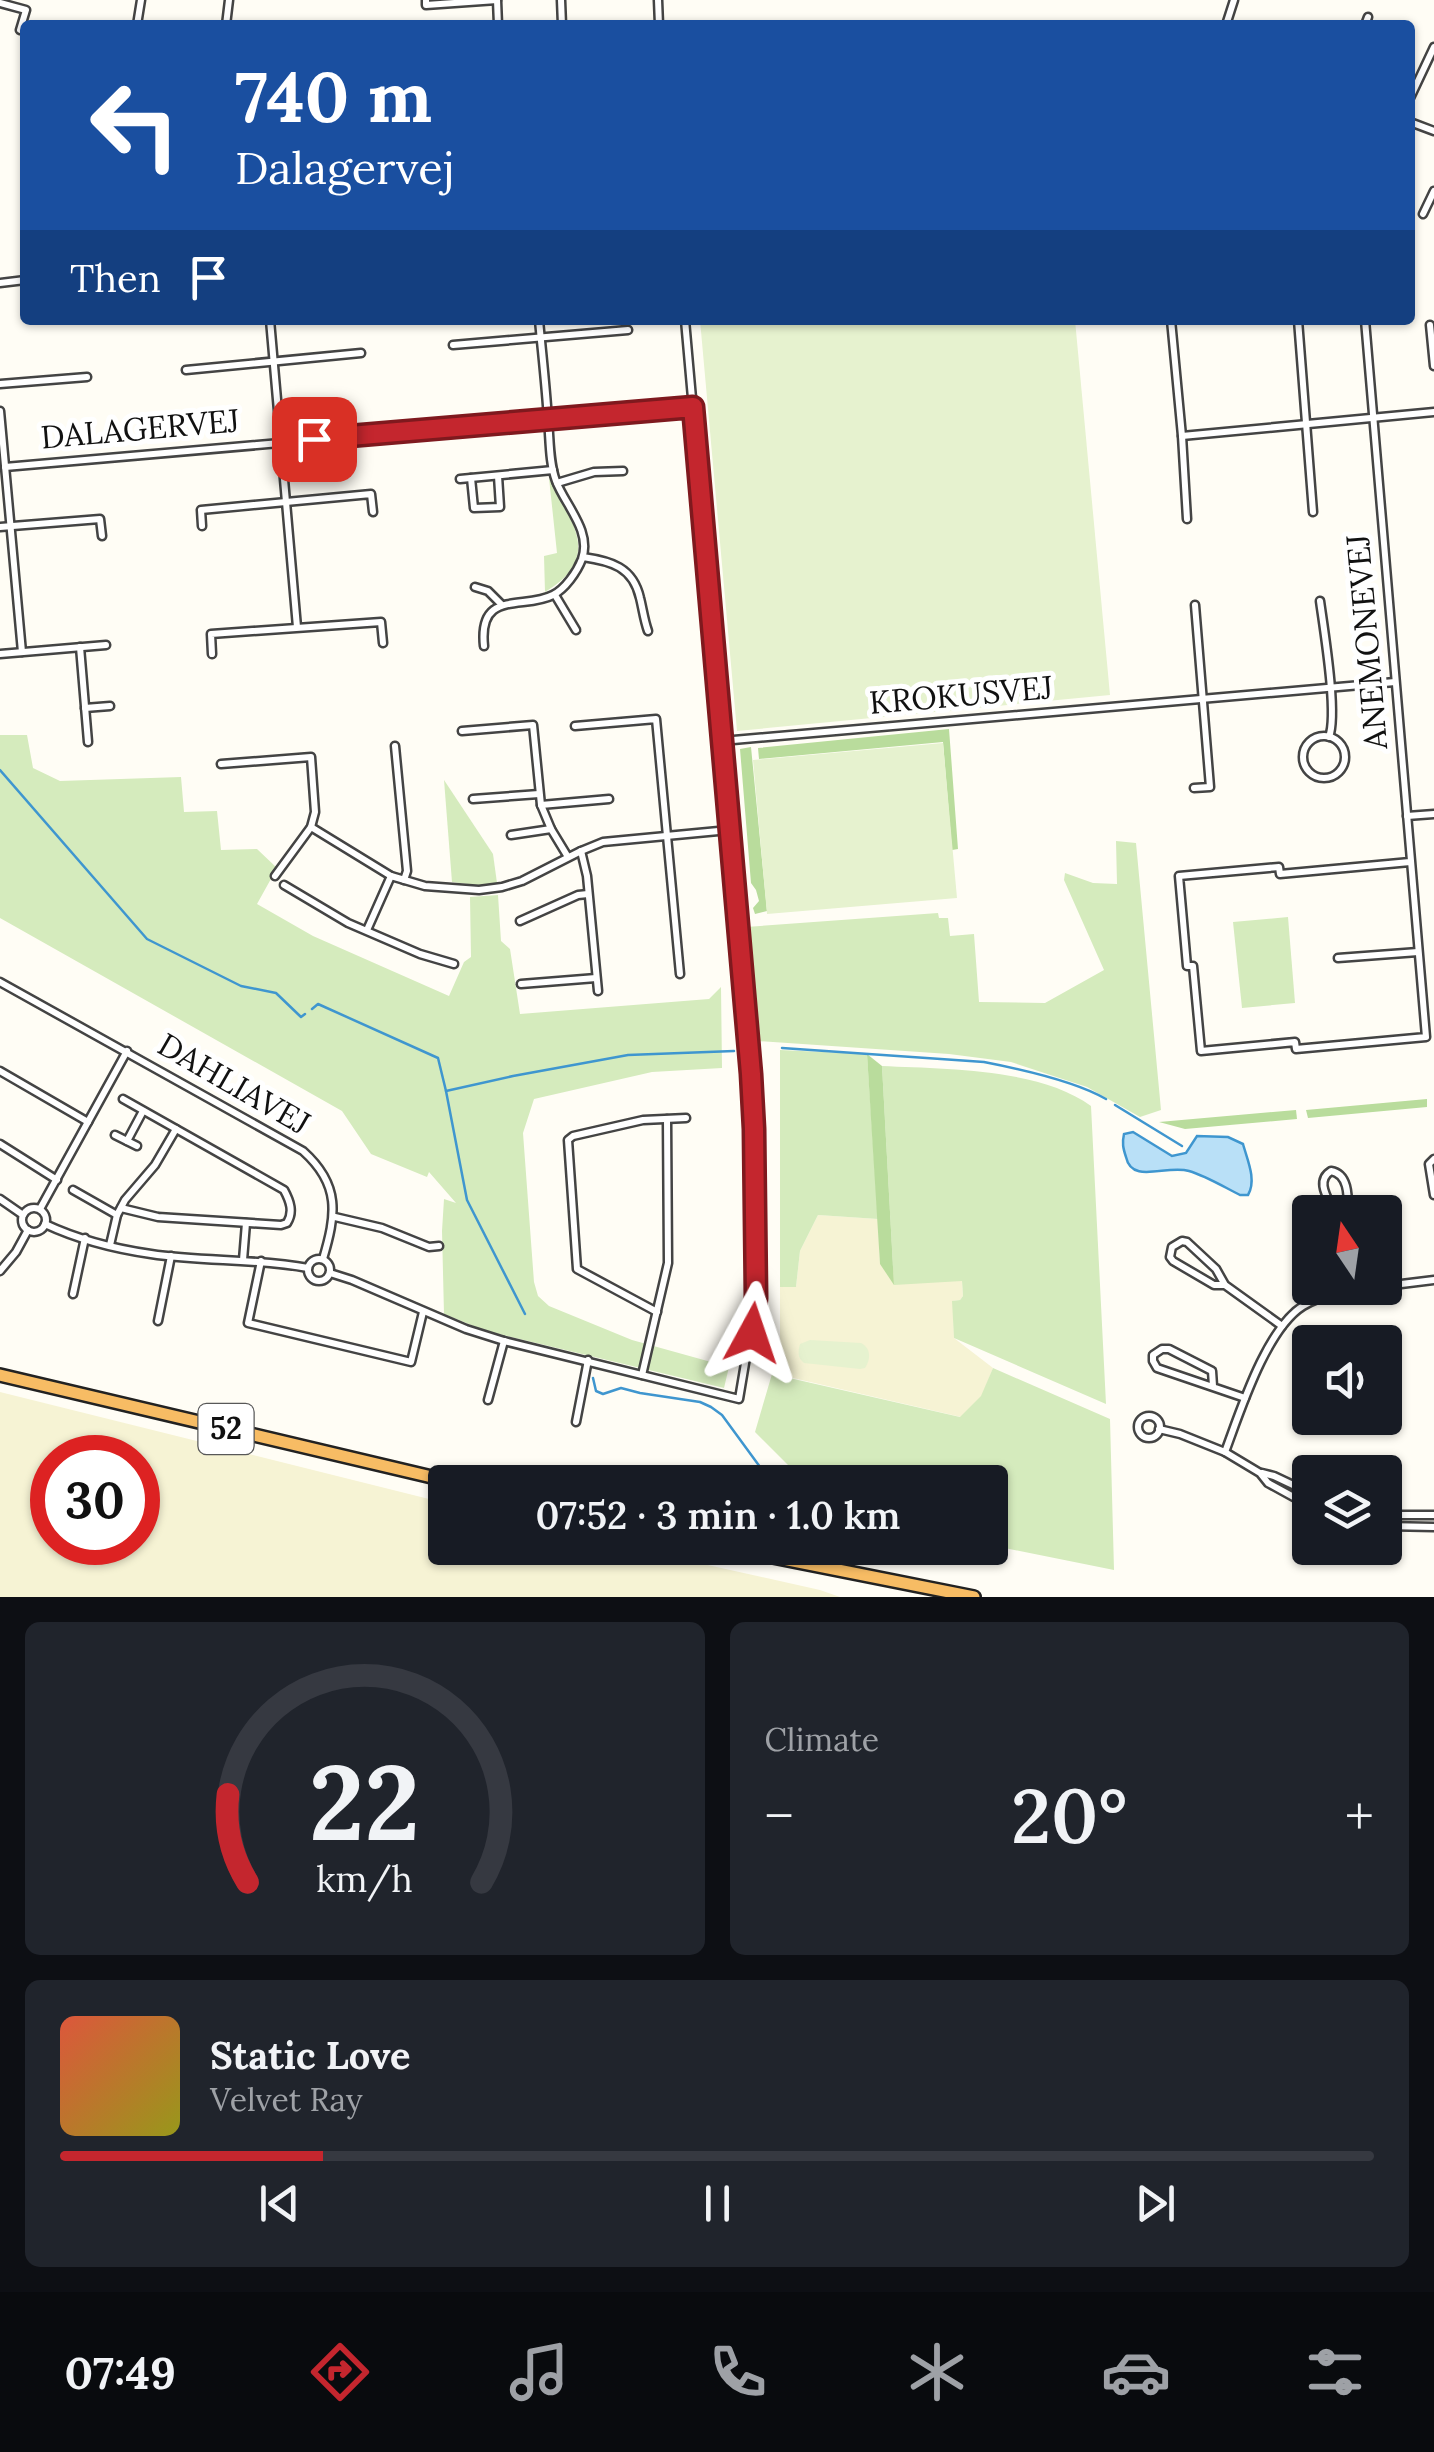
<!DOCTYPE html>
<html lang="en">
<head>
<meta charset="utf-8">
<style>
	:root { --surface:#171b24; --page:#20242c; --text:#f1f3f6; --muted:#9ea1a6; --line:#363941; --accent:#c4262e }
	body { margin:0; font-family:Lora,serif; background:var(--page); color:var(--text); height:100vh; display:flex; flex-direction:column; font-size:38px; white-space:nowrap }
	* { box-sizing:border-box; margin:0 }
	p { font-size:32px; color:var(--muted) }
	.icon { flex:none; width:55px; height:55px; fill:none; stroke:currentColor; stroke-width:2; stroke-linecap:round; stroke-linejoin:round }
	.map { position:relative; height:1597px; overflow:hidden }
	.side { display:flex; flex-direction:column; gap:25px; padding:25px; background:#0d0f14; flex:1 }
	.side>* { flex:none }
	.top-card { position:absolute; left:20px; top:20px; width:1395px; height:305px; border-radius:10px; box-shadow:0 2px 8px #0004; background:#1a4fa0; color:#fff; overflow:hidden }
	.needle { width:65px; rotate:347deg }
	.buttons { position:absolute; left:1292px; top:1195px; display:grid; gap:20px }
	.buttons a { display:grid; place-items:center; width:110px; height:110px; border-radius:10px; background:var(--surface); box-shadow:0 2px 8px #0004; font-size:50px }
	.speed { position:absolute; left:30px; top:1435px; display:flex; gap:20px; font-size:50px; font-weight:700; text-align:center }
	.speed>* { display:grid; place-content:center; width:130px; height:130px; border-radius:50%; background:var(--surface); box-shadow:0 2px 8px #0004; line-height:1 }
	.speed .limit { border:15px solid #d22; background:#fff; color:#111 }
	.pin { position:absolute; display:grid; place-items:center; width:85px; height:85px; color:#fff; margin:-42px; border-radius:20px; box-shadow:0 5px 15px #0006 }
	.me { position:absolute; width:110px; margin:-55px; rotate:5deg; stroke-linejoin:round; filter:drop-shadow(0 0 8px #0008) }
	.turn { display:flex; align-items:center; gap:35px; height:210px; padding:0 50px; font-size:45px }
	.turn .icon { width:130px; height:130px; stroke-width:2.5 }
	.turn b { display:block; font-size:70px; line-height:85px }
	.then { display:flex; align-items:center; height:95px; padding:0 50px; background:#0003; gap:20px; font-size:38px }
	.big { font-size:75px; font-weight:600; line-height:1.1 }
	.side .tile { flex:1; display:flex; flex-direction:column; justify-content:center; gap:15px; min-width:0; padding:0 35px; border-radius:15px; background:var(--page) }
	.side .dial { align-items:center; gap:0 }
	.dial svg { height:260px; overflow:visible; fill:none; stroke:var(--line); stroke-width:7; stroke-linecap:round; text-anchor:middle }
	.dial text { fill:var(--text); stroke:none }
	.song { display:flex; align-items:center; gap:30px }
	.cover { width:120px; height:120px; border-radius:15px; background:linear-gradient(135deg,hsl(10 70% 55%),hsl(60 70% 35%)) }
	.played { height:10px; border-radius:5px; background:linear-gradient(90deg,var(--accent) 20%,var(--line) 20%) }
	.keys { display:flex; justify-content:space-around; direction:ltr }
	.heat { display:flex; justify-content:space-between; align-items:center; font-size:55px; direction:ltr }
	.side .tiles { flex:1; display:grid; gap:25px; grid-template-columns:1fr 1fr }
	.tile:last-child { grid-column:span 2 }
	.trip { position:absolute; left:428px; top:1465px; width:580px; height:100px; border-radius:10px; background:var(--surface); box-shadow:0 2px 8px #0004; font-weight:600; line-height:100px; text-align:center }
	.menu { display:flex; height:160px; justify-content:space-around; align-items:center; background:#090b0e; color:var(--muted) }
	.menu .icon { width:70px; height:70px }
	.menu .active { color:var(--accent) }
	.menu b { font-size:45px; color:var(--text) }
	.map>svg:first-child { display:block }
	.farmland { fill:#f6f3d4; fill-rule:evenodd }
	.green { fill:#d5ebbd }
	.forest { fill:#b9dc9c }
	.pitch { fill:#e6f2cf }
	.water { fill:#b9e0f7; stroke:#3f96cf; stroke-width:2.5 }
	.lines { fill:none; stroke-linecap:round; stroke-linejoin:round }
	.stream { stroke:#3f96cf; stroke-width:2.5 }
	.minor-casing { stroke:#444; stroke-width:11 }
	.trunk-casing { stroke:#222; stroke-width:16 }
	.minor { stroke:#fff; stroke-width:6 }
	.trunk { stroke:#f7bc64; stroke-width:11 }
	.route-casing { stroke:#7f191e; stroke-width:25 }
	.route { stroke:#c4262e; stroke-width:18 }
	.labels { text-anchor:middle; stroke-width:10; stroke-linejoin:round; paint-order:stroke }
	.shield { fill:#fff; stroke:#585858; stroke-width:2.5 }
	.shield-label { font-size:30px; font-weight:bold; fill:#111 }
	.street-label { font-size:32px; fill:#111; stroke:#fff }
</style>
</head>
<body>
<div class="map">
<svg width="1434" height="1597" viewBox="0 0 1434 1597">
	<rect width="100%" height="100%" fill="#fffdf5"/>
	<!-- farmland -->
	<g class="farmland">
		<path d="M818,1215L878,1219L880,1264L962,1281L963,1296L960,1300L953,1301L954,1338L993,1368L982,1396L961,1417L780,1375V1287H796L800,1251Z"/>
		<path d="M0,1392L445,1503V1548H631L820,1590L840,1597H0ZM52,1458H138V1542H52Z"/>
	</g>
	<!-- green -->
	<g class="green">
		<path d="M549,478C572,522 603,558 545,592L544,556L557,553Z"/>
		<path d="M0,735H27L33,768L60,781L181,777L184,812L217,811L221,850L257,849L277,868L257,904L313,936L449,996L464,962L471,957L470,897L498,895L501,941L510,949L520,1014L709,999L721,987L722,1068L652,1072L534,1099L523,1133L534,1282L538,1296L549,1306L632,1340L729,1367L724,1388L486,1331L444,1314L442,1231L444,1199L456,1203L429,1172L427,1177L371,1154L342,1111L0,918Z"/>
		<path d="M444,780L493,854L497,883L483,886L452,882Z"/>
		<path d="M1116,841L1136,843L1161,1110L1140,1117L1087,1087L1011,1062L949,1054L757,1041L746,927L938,913L939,918H948L950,936L974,934L979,1002L1045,1003L1104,970L1064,880L1065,873L1093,883L1117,884Z"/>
		<path d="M1288,917L1295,1003L1242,1008L1233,922Z"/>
		<path d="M780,1050L867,1054L878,1219L818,1215L800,1251L796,1287H780Z"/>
		<path d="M882,1066C944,1069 1040,1068 1091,1106L1106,1404L954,1338L952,1301L960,1300L963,1296L962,1281L894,1285Z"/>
		<path d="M993,1368L1110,1419L1114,1570L990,1545V1482H817L798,1475L755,1432L772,1374L960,1417L981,1396Z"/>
	</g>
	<!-- forest -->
	<g class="forest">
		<path d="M949,729L958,849L952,850L943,742L759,759L758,748Z"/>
		<path d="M751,747L767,911L755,914L753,908L759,901L756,890L751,883L740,749Z"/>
		<path d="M867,1054L882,1066L894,1285L880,1264Z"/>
		<path d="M1427,1099V1107L1308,1118L1306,1110Z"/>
		<path d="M1296,1110L1297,1119L1185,1129L1159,1122Z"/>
	</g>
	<!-- pitch -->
	<g class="pitch">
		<path d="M700,320H1075L1110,695L737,731Z"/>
		<path d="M943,743L957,898L767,914L753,760Z"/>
		<path d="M810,1340L861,1343C871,1348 871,1359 865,1368L860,1369L804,1363C797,1357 798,1352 800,1344Z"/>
	</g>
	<!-- water -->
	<path class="water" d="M1133,1132L1172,1156L1186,1153L1197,1136L1228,1137L1243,1144C1247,1159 1257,1180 1248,1195H1240C1224,1187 1206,1176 1189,1171C1167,1164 1132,1185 1126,1157C1123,1148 1122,1143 1124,1134Z"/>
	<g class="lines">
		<!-- stream -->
		<g class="stream">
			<path d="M0,770L147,939L241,986L276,993L301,1017L305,1014"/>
			<path d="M312,1009L318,1004L438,1058L446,1091L513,1076L628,1055L734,1051"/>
			<path d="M782,1048L984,1062C1020,1069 1075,1081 1106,1099"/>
			<path d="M446,1091L467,1200L525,1314"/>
			<path d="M1115,1105L1182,1146"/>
			<path d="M593,1378L596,1391L603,1394L621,1388L640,1393L700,1402L711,1407L722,1415L771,1482"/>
			<path d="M943,1548L963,1554"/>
		</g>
		<defs>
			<g id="minor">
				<path d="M426,0V5L497,0"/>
				<path d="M497,0L498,25"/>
				<path d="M561,0L562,25"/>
				<path d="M658,0L659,25"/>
				<path d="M0,3L26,10L20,30"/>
				<path d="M137,25L141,0"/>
				<path d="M226,25L229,0"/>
				<path d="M1226,25L1234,0"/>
				<path d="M1365,25L1368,17"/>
				<path d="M1410,98L1434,47"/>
				<path d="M1410,122L1434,131"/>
				<path d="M1423,214L1434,191"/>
				<path d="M0,283L25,280"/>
				<path d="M270,320L297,627"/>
				<path d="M1171,320L1182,436L1187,519"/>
				<path d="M1298,320L1313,512"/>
				<path d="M1365,320L1426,1037L1296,1049L1295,1042L1201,1051L1193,966H1187L1179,876L1279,867L1280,874L1410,862"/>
				<path d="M1430,325L1434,366"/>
				<path d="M453,345L628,330"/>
				<path d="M186,370L361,353"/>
				<path d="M0,384L87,377"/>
				<path d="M0,411L22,652"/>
				<path d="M1182,436L1434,412"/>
				<path d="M5,467L693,407"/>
				<path d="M471,478L474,508L500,507L498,476"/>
				<path d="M460,479L553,470"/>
				<path d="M557,483L594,472L623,471"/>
				<path d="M202,526L201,510L371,494L373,512"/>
				<path d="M0,527L100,519L102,536"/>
				<path d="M583,557C611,561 633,567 640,598C643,610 644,620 648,631"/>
				<path d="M475,587L488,591L502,605"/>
				<path d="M555,595L576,630"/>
				<path d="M1320,601C1324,630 1338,714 1329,737"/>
				<path d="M484,646C478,589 524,610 553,595C565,589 577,572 582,559C592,531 565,505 556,481C549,462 550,440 548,420C546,387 542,353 539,320"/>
				<path d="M80,647L88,742"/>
				<path d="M0,654L106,645"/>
				<path d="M212,654L211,634L381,622L383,643"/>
				<path d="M85,708L110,706"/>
				<path d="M575,726L656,719L680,974"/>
				<path d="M462,731L533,725L541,805L551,829L568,857"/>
				<circle cx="1324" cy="757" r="21"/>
				<path d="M722,741L1395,682"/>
				<path d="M395,746L407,871L404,880"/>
				<path d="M221,764L311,757L315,812L311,827L275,876"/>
				<path d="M1194,788L1210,787L1195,605"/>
				<path d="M473,799L539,794"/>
				<path d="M541,805L609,799"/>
				<path d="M1407,816L1434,814"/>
				<path d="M311,827L391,876L425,886L479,890L502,887L522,881L581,851L603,842L729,830"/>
				<path d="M511,835L551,829"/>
				<path d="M581,851L587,876L598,991"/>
				<path d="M284,885L348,923L420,954L454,964"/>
				<path d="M520,921L578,895L588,894"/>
				<path d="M367,930L391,876"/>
				<path d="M1338,958L1418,952"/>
				<path d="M0,982L303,1151C341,1185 336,1215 323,1259"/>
				<path d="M521,984L596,978"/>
				<path d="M0,1071L88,1122"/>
				<path d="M115,1135L137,1146"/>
				<path d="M127,1141L143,1111"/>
				<path d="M0,1144L57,1180"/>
				<path d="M1434,1159L1429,1164L1434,1195"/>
				<path d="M73,1190L117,1215"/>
				<path d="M0,1199L23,1215"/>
				<path d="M121,1208L158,1217L281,1225L287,1223C294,1212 290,1201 284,1190L123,1099"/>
				<circle cx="34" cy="1220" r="12"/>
				<path d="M40,1209L127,1051"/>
				<path d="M1334,1212C1328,1198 1315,1181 1331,1171C1349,1174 1348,1197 1348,1212"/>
				<path d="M335,1217L382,1228L429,1247L439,1246"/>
				<path d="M45,1224C77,1239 116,1249 151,1254C203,1262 256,1258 308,1268"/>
				<path d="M110,1245L117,1215L125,1200L155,1165L176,1129"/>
				<circle cx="319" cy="1270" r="11"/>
				<path d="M243,1260L246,1223"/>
				<path d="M261,1261L248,1323L411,1362L423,1312"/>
				<path d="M0,1271L16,1252L28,1230"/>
				<path d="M330,1273L352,1280L466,1329L504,1341L739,1399L756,1298L754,1129L750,1046L685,320"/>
				<path d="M1225,1285H1214L1173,1261L1170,1257L1172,1247L1182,1241L1187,1242L1216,1269L1225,1285L1282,1326"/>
				<path d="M1385,1286L1434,1280"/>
				<path d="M73,1294L85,1238"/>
				<path d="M657,1312L577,1269L568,1140L573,1136L643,1120L686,1118"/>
				<path d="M158,1321L171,1256"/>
				<path d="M642,1375L668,1263L667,1119"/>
				<path d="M1213,1386L1212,1371L1169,1349H1162L1153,1355V1361L1157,1368L1245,1398"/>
				<path d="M488,1400L504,1341"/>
				<circle cx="1149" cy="1427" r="11"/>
				<path d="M576,1422L588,1360"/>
				<path d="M1159,1429L1180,1434L1225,1452L1260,1473L1268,1483L1310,1506"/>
				<path d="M1225,1452C1240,1412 1266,1329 1303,1306C1323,1294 1349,1291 1372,1288"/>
				<path d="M1262,1473L1274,1476L1310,1493"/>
				<path d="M1385,1515H1434"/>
				<path d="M1385,1526L1434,1527"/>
			</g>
			<g id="trunk">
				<path d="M0,1375L453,1482"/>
				<path d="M728,1548L974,1597"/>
			</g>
		</defs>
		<!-- minor casing -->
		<use href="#minor" class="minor-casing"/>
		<!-- trunk casing -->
		<use href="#trunk" class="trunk-casing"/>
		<!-- minor -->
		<use href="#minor" class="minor"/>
		<!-- trunk -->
		<use href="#trunk" class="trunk"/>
	</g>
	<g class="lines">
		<defs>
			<path id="route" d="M314,439L693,407L751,1074L754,1129L756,1298L752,1333"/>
		</defs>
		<!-- route casing -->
		<use href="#route" class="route-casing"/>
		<!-- route -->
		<use href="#route" class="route"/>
	</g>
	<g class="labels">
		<!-- shield labels -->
		<rect class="shield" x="198.5" y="1404" width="55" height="50" rx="8"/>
		<g class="shield-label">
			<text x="226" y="1439">52</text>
		</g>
		<!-- street labels -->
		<g class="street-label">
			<text transform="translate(140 429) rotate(-5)" y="11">DALAGERVEJ</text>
			<text transform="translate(1367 642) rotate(-95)" y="11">ANEMONEVEJ</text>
			<text transform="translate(961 695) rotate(-5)" y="11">KROKUSVEJ</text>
			<text transform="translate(234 1084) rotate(30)" y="11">DAHLIAVEJ</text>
		</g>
	</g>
</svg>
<div class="buttons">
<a><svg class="needle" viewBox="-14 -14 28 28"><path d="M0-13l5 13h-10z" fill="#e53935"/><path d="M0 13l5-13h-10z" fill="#9ea1a6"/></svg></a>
<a><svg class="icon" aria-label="sound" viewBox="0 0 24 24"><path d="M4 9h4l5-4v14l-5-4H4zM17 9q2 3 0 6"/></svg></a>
<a><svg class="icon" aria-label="layers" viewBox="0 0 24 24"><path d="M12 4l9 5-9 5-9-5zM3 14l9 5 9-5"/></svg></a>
</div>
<div class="speed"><div class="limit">30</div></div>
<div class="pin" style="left:314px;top:439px;background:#d93025"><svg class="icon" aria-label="arrive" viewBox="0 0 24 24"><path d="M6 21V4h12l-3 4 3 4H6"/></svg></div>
<svg class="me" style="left:752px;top:1333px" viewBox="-20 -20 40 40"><path d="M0-17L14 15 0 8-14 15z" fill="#c4262e" stroke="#fff" stroke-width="4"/></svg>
<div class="trip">07:52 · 3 min · 1.0 km</div>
<div class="top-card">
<div class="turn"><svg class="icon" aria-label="left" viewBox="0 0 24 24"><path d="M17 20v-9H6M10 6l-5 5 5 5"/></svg><div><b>740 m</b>Dalagervej</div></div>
<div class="then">Then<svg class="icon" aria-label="arrive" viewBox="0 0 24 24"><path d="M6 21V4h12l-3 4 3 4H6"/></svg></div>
</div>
</div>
<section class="side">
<div class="tiles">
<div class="tile dial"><svg viewBox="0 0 100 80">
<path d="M14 69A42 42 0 1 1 86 69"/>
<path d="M14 69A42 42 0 0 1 8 42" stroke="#c4262e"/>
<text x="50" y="56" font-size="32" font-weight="700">22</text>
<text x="50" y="72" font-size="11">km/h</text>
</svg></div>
<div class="tile"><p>Climate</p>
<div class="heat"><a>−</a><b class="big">20°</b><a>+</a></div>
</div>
<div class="tile">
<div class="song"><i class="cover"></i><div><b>Static Love</b><p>Velvet Ray</p></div></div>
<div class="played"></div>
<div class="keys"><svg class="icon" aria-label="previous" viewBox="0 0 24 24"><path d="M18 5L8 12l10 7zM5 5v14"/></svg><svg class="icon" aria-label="pause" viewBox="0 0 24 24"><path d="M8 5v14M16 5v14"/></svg><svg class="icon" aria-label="next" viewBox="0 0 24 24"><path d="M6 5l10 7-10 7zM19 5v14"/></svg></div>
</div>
</div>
</section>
<nav class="menu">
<b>07:49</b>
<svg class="icon active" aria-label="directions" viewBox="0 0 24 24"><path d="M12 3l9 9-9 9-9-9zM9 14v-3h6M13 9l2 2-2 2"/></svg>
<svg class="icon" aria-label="music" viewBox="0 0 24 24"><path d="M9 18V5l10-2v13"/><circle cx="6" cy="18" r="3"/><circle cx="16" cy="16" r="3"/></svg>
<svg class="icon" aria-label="phone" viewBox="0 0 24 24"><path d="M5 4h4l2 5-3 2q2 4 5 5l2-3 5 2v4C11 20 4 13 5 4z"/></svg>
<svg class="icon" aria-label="climate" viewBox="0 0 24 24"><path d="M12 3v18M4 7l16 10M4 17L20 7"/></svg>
<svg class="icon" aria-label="car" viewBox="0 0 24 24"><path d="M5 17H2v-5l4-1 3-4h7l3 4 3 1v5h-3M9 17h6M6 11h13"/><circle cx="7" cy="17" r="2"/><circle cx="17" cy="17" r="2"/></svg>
<svg class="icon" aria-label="filters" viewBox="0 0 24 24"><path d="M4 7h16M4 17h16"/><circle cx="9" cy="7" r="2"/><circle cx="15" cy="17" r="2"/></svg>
</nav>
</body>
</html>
